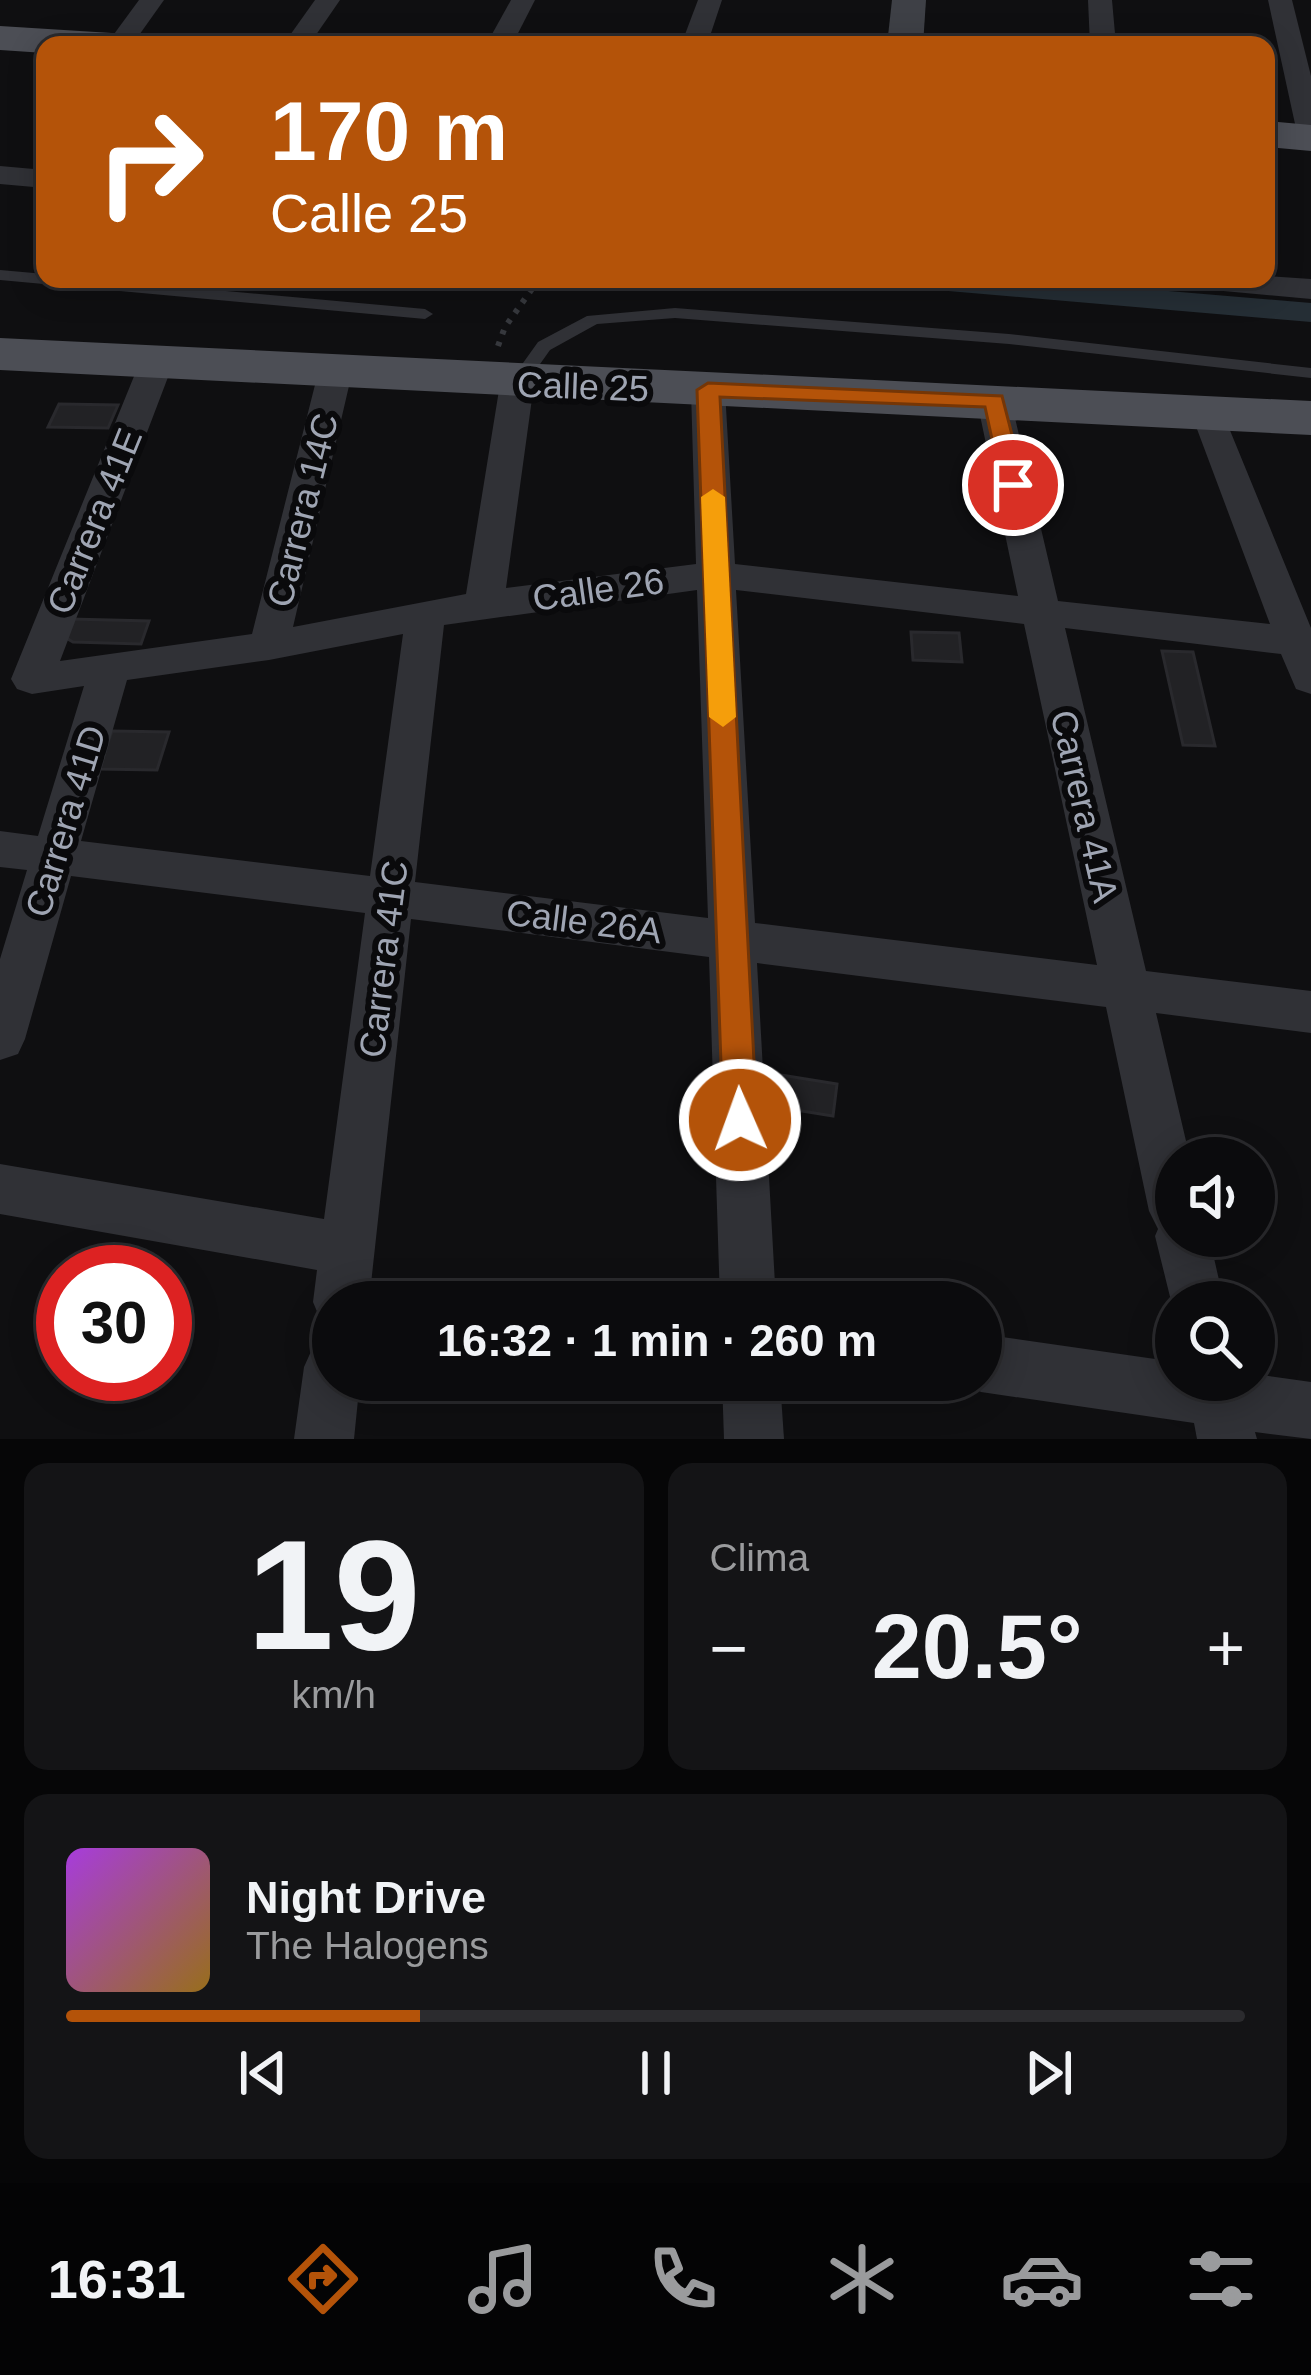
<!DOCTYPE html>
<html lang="es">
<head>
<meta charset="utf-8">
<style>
	:root { --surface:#0b0b0d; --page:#141416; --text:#f1f3f6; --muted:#9a9b9d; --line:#2b2b2e; --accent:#b45309 }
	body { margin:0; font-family:Arial,sans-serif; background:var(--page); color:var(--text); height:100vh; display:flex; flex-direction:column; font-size:45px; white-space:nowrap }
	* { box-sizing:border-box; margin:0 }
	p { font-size:39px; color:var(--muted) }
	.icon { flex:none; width:66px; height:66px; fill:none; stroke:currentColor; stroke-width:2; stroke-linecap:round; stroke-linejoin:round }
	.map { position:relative; height:1439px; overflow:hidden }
	.panel { display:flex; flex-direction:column; gap:24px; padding:24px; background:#060607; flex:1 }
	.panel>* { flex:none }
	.banner { position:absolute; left:36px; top:36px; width:1239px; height:252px; border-radius:24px; box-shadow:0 6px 30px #0003,0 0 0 3px var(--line); background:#b45309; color:#fff; overflow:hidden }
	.controls { position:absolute; left:1155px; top:1137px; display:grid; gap:24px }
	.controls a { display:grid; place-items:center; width:120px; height:120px; border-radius:50%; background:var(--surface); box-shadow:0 6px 30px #0003,0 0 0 3px var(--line); font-size:60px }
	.speed { position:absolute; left:36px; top:1245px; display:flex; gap:24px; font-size:60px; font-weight:700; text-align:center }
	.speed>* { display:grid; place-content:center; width:156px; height:156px; border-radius:50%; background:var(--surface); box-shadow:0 6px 30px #0003,0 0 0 3px var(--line); line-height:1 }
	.speed .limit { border:18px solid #d22; background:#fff; color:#111 }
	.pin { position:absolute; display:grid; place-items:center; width:102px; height:102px; color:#fff; margin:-51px; border:6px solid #fff; border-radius:50%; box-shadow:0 3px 12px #0007 }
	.me { position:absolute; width:132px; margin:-66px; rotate:358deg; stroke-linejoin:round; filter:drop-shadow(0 0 9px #0008) }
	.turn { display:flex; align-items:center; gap:42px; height:252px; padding:0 36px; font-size:54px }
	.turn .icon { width:156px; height:156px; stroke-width:2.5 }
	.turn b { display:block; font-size:84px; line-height:102px }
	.big { font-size:90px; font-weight:700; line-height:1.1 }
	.panel .widget { flex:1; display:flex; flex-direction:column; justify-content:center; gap:18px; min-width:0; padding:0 42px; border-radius:24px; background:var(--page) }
	.panel .dial { align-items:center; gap:0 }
	.dial b { font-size:156px; line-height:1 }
	.song { display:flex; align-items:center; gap:36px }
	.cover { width:144px; height:144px; border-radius:18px; background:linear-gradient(135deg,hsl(280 70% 55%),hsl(40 70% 35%)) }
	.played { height:12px; border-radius:6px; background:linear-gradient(90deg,var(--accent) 30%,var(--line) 30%) }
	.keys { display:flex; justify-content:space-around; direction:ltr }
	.heat { display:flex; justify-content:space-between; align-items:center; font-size:66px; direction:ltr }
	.panel .tiles { flex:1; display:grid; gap:24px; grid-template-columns:1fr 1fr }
	.widget:last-child { grid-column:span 2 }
	.trip { position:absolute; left:312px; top:1281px; width:690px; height:120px; border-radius:60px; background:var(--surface); box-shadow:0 6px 30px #0003,0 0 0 3px var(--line); font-weight:700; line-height:120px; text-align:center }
	.tabs { display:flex; height:192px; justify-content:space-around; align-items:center; background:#040405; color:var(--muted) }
	.tabs .icon { width:84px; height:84px }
	.tabs .on { color:var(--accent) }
	.tabs b { font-size:54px; color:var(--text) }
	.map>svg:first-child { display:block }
	.water { fill:#252e35 }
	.building { fill:#222225; stroke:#29292d; stroke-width:3 }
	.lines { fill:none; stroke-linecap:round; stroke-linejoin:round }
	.path { stroke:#36383d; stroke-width:6; stroke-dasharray:4.5 8; stroke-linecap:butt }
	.lane { fill:#303136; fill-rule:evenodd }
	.street { fill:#303136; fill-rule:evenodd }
	.secondary { fill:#3e4046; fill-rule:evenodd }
	.primary { fill:#4c4e55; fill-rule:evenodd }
	.route { fill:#b45309; stroke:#753606; stroke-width:3 }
	.slow { fill:#f59e0b }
	.labels { text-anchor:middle; stroke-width:12; stroke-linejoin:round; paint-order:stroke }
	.street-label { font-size:36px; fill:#9fa5b3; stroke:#0a0a0c }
</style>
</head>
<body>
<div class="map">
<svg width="1311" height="1439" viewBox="0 0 1311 1439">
	<rect width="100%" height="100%" fill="#0f0f11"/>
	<!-- water -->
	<path class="water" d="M809,279H1026L1311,303V322Z"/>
	<!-- building -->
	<g class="building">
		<path d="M59,404L118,405L108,428L48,427Z"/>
		<path d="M69,619L149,621L141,644L73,642L61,635Z"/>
		<path d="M911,632L959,633L962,662L913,660Z"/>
		<path d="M1162,651L1193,652L1215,746L1183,745Z"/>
		<path d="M112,731L169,732L157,770L99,769Z"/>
		<path d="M781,1075L837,1084L833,1116L777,1107Z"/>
	</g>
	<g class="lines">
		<!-- path -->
		<path class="path" d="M498,346L505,327L539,279"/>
		<!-- lane -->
		<g class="lane">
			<path d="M0,270L45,274V279H95L425,309L433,314L425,319L0,280Z"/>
			<path d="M675,308L1009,334L1311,368V378L1009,344L675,318L597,324L550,350L523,388L517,389L508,384L538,342L587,316Z"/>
		</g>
		<!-- street -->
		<g class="street">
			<path d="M139,0H164L132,45H106Z"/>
			<path d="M315,0H340L309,45H283Z"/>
			<path d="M511,0H535L512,45H486Z"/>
			<path d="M698,0H722L707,45H681Z"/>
			<path d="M1088,0H1112L1116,45H1090Z"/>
			<path d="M1268,0H1292L1311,76V141L1297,133Z"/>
			<path d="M0,166L45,170V188L0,184Z"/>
			<path d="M1266,276L1311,279V299L1191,288L1175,279Z"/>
			<path d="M156,354L173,364L60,661L252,634L318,373L335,363L352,373L293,627L466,594L500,384L505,377H529L534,384L506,588L696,564L691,390L696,383H720L725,390L735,564L1018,596L977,401L982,394H1006L1011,401L1058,601L1270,624L1191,413L1196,406H1220L1311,628V694L1296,689L1281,654L1065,628L1146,971L1311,991V1033L1156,1013L1190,1158H1176V1236H1209L1224,1302H1176V1321L1155,1236L1158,1229L1149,1211L1106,1007L757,963L776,1302H720L709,957L411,919L369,1302H333V1326L321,1321L313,1302L317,1270L0,1214V1164L324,1219L365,913L71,876L25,1039L18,1054L0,1060V959L27,870L0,867V831L38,836L84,686L32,694L17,689L11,679L139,364ZM697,590L708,918L415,882L444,625ZM736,590L1024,624L1097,965L755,923ZM403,634L370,876L81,841L127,680L269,660Z"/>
			<path d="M981,1334L1176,1362V1380H1254V1374L1311,1382V1439L1255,1432L1257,1439H1197L1194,1423L981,1392L959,1380H981Z"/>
			<path d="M333,1338V1380H360L354,1439H294L304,1367L313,1347Z"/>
			<path d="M722,1380H780L784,1439H724Z"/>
		</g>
		<!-- secondary -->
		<path class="secondary" d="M892,0H926L923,45H887Z"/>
		<!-- primary -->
		<g class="primary">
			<path d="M0,26L112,33L126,36L132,45H45V53L0,50Z"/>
			<path d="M1266,121L1311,125V151L1266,147Z"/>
			<path d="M0,338L1311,401V435L0,370Z"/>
		</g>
	</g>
	<!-- route -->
	<path class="route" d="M708,383L1002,396L1025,485L1013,493L1002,485L985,407L720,397L757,1120L752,1131L740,1136L728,1131L723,1120L697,390Z"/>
	<!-- slow -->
	<path class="slow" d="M713,489L725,497L736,717L723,727L709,717L701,497Z"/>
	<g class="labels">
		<!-- street labels -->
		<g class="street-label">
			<text transform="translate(583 386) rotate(2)" y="13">Calle 25</text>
			<text transform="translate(302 510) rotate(-76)" y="13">Carrera 14C</text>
			<text transform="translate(94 521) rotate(-68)" y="13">Carrera 41E</text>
			<text transform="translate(598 589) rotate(-8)" y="13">Calle 26</text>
			<text transform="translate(1085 806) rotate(77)" y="13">Carrera 41A</text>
			<text transform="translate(65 821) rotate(-73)" y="13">Carrera 41D</text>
			<text transform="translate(584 921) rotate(7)" y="13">Calle 26A</text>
			<text transform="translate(383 959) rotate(-83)" y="13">Carrera 41C</text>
		</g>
	</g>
</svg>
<div class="controls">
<a><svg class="icon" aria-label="sound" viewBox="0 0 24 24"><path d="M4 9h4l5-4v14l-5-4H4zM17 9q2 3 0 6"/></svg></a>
<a><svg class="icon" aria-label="search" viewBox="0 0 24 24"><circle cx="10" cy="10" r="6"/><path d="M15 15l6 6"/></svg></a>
</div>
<div class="speed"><div class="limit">30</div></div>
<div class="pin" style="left:1013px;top:485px;background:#d93025"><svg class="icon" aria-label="arrive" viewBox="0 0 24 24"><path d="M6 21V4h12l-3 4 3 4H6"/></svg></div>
<svg class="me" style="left:740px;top:1120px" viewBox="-20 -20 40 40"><circle r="17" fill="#b45309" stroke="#fff" stroke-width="3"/><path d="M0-11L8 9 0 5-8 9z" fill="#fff"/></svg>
<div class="trip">16:32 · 1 min · 260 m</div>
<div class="banner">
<div class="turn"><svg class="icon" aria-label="right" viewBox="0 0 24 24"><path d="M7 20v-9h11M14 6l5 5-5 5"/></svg><div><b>170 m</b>Calle 25</div></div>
</div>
</div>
<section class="panel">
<div class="tiles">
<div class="widget dial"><b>19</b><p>km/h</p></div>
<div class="widget"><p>Clima</p>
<div class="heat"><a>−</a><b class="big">20.5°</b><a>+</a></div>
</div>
<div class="widget">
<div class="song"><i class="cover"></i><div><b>Night Drive</b><p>The Halogens</p></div></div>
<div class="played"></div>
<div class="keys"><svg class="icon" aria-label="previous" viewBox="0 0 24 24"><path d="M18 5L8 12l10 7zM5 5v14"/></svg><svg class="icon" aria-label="pause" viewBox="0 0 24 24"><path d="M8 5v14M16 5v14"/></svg><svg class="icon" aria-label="next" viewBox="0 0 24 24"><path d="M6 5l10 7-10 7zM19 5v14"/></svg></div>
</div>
</div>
</section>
<nav class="tabs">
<b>16:31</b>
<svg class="icon on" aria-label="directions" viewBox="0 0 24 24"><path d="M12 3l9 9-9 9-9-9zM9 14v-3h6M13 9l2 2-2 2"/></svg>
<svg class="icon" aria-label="music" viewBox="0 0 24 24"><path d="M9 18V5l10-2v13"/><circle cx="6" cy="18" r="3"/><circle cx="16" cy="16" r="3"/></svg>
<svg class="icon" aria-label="phone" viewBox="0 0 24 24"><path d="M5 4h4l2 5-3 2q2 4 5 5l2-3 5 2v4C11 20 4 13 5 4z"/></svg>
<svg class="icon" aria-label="climate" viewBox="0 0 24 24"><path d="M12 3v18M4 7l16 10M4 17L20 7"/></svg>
<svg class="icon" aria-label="car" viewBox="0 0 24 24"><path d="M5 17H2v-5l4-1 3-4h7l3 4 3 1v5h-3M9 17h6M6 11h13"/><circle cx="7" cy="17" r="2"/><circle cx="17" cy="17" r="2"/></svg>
<svg class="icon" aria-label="filters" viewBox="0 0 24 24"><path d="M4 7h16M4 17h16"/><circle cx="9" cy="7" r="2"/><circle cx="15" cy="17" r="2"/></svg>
</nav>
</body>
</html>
